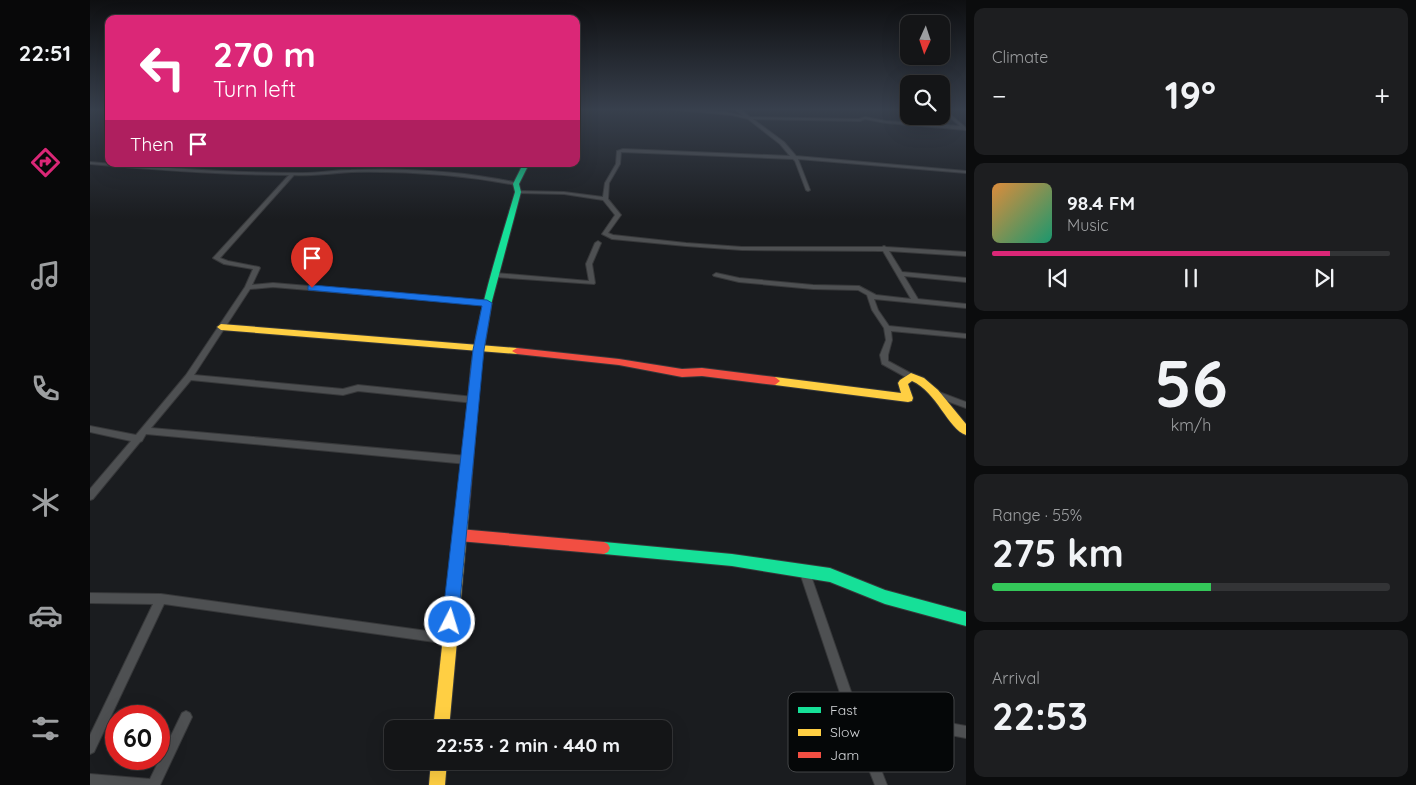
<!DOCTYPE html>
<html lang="en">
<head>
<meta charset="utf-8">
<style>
	:root { --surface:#141517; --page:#1d1e20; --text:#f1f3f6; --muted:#9d9fa1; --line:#333436; --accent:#db2777 }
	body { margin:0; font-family:Quicksand,sans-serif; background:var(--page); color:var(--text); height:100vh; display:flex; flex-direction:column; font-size:19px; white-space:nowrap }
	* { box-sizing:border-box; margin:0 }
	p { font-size:16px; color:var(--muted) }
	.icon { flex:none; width:28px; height:28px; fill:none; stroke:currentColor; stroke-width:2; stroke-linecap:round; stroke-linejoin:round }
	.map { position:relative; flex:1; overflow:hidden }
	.details { display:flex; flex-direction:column; gap:8px; padding:8px; background:#0b0c0d; width:450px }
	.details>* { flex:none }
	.top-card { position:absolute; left:15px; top:15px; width:475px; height:152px; border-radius:10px; box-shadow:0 5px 20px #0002,0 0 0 1px var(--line); background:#db2777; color:#fff; overflow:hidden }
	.needle { width:32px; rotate:183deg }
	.controls { position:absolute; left:810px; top:15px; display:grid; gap:10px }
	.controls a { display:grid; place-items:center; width:50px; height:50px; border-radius:10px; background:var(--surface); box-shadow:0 5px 20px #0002,0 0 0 1px var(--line); font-size:25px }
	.speed { position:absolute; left:15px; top:705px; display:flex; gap:10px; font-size:25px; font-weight:700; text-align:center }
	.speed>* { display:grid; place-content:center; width:65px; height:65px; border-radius:50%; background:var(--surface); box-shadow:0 5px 20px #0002,0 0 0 1px var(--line); line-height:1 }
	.speed .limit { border:8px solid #d22; background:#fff; color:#111 }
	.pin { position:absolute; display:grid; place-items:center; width:42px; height:42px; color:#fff; margin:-51px -21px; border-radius:50% 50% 50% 0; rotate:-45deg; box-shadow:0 0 5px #0007 }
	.pin .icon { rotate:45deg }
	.me { position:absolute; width:55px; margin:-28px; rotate:5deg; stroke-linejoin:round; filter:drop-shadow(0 0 4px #0008) }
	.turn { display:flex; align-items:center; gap:18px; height:105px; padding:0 25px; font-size:22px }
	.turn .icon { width:65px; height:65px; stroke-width:2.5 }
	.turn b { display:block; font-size:35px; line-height:42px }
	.then { display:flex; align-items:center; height:48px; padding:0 25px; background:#0003; gap:10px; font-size:19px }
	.big { font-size:38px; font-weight:700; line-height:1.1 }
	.details .card { flex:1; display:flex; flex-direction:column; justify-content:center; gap:8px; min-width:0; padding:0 18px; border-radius:10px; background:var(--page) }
	.details .dial { align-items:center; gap:0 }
	.dial b { font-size:65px; line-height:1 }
	.song { display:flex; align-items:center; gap:15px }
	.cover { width:60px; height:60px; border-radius:8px; background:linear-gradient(135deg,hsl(30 70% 55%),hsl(160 70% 35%)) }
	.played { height:5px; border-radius:2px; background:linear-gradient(90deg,var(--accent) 85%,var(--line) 85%) }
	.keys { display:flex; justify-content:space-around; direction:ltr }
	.heat { display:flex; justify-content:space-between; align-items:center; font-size:28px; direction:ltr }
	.charge { height:8px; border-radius:4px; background:linear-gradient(90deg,#34c759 55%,var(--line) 0) }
	.trip { position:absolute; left:294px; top:720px; width:288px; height:50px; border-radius:10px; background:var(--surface); box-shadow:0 5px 20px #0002,0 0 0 1px var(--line); font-weight:700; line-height:50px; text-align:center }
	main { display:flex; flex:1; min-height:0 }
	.dock { display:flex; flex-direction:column; width:90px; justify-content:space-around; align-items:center; background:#080809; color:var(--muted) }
	.dock .icon { width:35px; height:35px }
	.dock .selected { color:var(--accent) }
	.dock b { font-size:22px; color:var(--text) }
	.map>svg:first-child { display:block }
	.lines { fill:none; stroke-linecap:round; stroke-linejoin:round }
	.street-casing { stroke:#37383a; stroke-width:2 }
	.fast-casing { stroke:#37383a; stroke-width:2 }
	.slow-casing { stroke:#37383a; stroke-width:2 }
	.jam-casing { stroke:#37383a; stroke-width:2 }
	.street { fill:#4e5052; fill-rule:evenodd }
	.fast { fill:#16e098; fill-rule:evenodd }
	.slow { fill:#ffcf43; fill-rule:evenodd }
	.jam { fill:#f24e42; fill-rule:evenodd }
	.route { fill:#1a73e8; stroke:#114b97 }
	.key { fill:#050708; stroke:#434547; stroke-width:1 }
	.key-label { font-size:14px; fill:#d5d7da }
</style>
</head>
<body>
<main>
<nav class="dock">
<b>22:51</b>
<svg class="icon selected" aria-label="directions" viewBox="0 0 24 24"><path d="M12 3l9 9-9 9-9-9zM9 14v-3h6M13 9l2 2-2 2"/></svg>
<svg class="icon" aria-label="music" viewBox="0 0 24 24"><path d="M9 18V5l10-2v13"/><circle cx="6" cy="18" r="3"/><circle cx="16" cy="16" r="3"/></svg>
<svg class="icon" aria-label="phone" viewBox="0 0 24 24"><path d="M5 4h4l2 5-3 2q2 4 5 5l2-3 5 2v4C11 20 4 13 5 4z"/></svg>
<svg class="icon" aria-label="climate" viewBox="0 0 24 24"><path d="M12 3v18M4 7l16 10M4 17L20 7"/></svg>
<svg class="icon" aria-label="car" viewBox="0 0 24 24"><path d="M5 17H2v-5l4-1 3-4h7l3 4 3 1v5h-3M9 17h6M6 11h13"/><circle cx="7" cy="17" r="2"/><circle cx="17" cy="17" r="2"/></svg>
<svg class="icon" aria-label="filters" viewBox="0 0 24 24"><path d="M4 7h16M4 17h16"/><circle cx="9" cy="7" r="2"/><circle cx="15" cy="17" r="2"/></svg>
</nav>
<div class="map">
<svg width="876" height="785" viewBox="0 0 876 785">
	<rect width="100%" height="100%" fill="#1a1c1f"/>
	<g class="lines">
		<defs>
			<g id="street">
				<path d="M576,109C601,109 629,109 653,116L645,109H650L660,117L769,119L775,117L796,121L870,126L851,110V109H854L875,127L876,130L796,123L775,119L770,121L663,119L694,142L706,156L876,171V173L708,159L720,190L718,191L716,190L705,161L703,159L531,152L530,164L519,183L518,199L531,215L518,233L523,235L596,243L652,247H792L794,246L796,247L876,252V256L799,251L812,272L876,278V282L814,276L828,299L876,304V308L784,299L788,310L799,326L876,334V338L801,331L802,340L798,355V361L824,375L825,377L821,380L792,364L790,355L796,340L794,328L782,310L777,295L768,290L723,289L649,282L624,276L623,275L626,273L649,278L723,285L769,286L786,295L821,299L793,251L652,250L596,246L522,239L512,234L525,215L513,200L474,194L428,193L426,192L428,191L474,192L513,197L515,183L526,164L527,151L533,149L700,156L690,144L658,119L642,115Z"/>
				<path d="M0,162C70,168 141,173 212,173C229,173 245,170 261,170C317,168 374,171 428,183V185H426C372,175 317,171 262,172C243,173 224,176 204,175L130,258L138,261L169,267L170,268L162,285L183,283L397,301L400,303L397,305L183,287L160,289L104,375L253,389L268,385L384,397L387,398L388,400L387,402L384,403L268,391L253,395L101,380L61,428L377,456L380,457L381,460L380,463L377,464L56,434L52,441L50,442L3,499L0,500V489L41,441L0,432V426L46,435L96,375L155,287L163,269L134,264L123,258L199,175C133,175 66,170 0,164Z"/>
				<path d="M508,241L511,243L502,264L505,283L504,284L405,277L402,275L405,273L499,281L496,264L505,243Z"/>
				<path d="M849,392L876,402V408L846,397L845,395L846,393Z"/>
				<path d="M714,565L717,567L719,570L766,706L876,726V738L771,718L797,785H785L756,711L709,570L711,567Z"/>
				<path d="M0,593L71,594L359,634L363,635L364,639L363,643L359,644L74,604L4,752L0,754V735L63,604L0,603Z"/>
				<path d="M96,711L100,713L102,717L70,785H0V774L60,779L92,713Z"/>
			</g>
			<g id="fast">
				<path d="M433,164H439L429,184L431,192L402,301L391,367L386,371L381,367C389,307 408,250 425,192L423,184Z"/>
				<path d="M514,542L642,554L740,568L795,590L876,612V626L795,604L740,582L642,566L514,554L510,552L508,548L510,544Z"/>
			</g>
			<g id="slow">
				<path d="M131,324L427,348L432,351L427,354L131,330L127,327Z"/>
				<path d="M821,373L834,378L848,390L876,424V435C858,429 847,392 822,381L818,384L823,398L822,401L818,402L685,385L680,381L685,377L811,393L808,383L810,380Z"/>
				<path d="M374,494L378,495L380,499L359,729H343L368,499L370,495Z"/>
				<path d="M341,761H357L355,785H339Z"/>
			</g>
			<g id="jam">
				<path d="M427,348L529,359L592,369L612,368L685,377L690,381L685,385L612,376L592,377L529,365L427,354L422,351Z"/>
				<path d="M386,363L391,367L380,499L378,503L374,504L370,503L368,499L381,367Z"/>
				<path d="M369,529L514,542L518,544L520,548L518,552L514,554L369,541L365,539L363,535L365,531Z"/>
			</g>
		</defs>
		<!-- street casing -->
		<use href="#street" class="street-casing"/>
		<!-- fast casing -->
		<use href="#fast" class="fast-casing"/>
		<!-- slow casing -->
		<use href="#slow" class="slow-casing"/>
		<!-- jam casing -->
		<use href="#jam" class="jam-casing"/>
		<!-- street -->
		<use href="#street" class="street"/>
		<!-- fast -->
		<use href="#fast" class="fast"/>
		<!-- slow -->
		<use href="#slow" class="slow"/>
		<!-- jam -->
		<use href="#jam" class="jam"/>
	</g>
	<!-- sky -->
	<linearGradient id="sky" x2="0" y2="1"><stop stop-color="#0e0f11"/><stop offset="0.5" stop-color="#38404d"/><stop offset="1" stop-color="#38404d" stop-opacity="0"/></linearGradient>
	<rect width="876" height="219" fill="url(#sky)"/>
	<!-- route -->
	<path class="route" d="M222,285L397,300L402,303L394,350L368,622L366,627L360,629L355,627L352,622L383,350L392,306L218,290V286Z"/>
	<!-- legend -->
	<rect x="698" y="692" width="166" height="80" rx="8" class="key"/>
	<rect x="708" y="707" width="23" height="6" fill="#16e098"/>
	<rect x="708" y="729" width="23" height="7" fill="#ffcf43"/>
	<rect x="708" y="752" width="23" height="6" fill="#f24e42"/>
	<g class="key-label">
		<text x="740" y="715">Fast</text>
		<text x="740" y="737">Slow</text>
		<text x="740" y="760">Jam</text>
	</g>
</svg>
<div class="controls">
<a><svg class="needle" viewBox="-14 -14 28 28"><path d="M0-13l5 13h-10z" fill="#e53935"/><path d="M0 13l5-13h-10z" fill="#9d9fa1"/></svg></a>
<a><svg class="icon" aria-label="search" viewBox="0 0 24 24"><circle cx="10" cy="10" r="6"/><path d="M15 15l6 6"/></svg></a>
</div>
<div class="speed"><div class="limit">60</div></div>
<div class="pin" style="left:222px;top:288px;background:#d93025"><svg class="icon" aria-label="arrive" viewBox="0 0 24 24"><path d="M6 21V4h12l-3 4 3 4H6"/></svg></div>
<svg class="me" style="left:360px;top:622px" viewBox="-20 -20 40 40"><circle r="17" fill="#1a73e8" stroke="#fff" stroke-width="3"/><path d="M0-11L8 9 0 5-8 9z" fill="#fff"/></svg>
<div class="trip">22:53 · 2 min · 440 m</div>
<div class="top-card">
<div class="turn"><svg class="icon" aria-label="left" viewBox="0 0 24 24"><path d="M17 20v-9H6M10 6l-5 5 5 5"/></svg><div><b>270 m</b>Turn left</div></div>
<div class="then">Then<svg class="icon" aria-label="arrive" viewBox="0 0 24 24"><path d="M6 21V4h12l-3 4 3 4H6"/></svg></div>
</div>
</div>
<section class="details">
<div class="card"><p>Climate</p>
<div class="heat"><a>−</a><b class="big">19°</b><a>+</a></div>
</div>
<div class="card">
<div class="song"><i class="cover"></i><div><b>98.4 FM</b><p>Music</p></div></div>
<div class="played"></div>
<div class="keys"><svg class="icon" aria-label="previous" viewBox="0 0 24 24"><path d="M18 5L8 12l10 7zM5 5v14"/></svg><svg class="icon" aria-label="pause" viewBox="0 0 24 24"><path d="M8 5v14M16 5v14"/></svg><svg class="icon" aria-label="next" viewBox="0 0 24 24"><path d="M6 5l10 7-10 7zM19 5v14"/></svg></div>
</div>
<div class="card dial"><b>56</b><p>km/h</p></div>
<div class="card"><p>Range · 55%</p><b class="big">275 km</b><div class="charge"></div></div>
<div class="card"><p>Arrival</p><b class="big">22:53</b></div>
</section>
</main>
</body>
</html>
